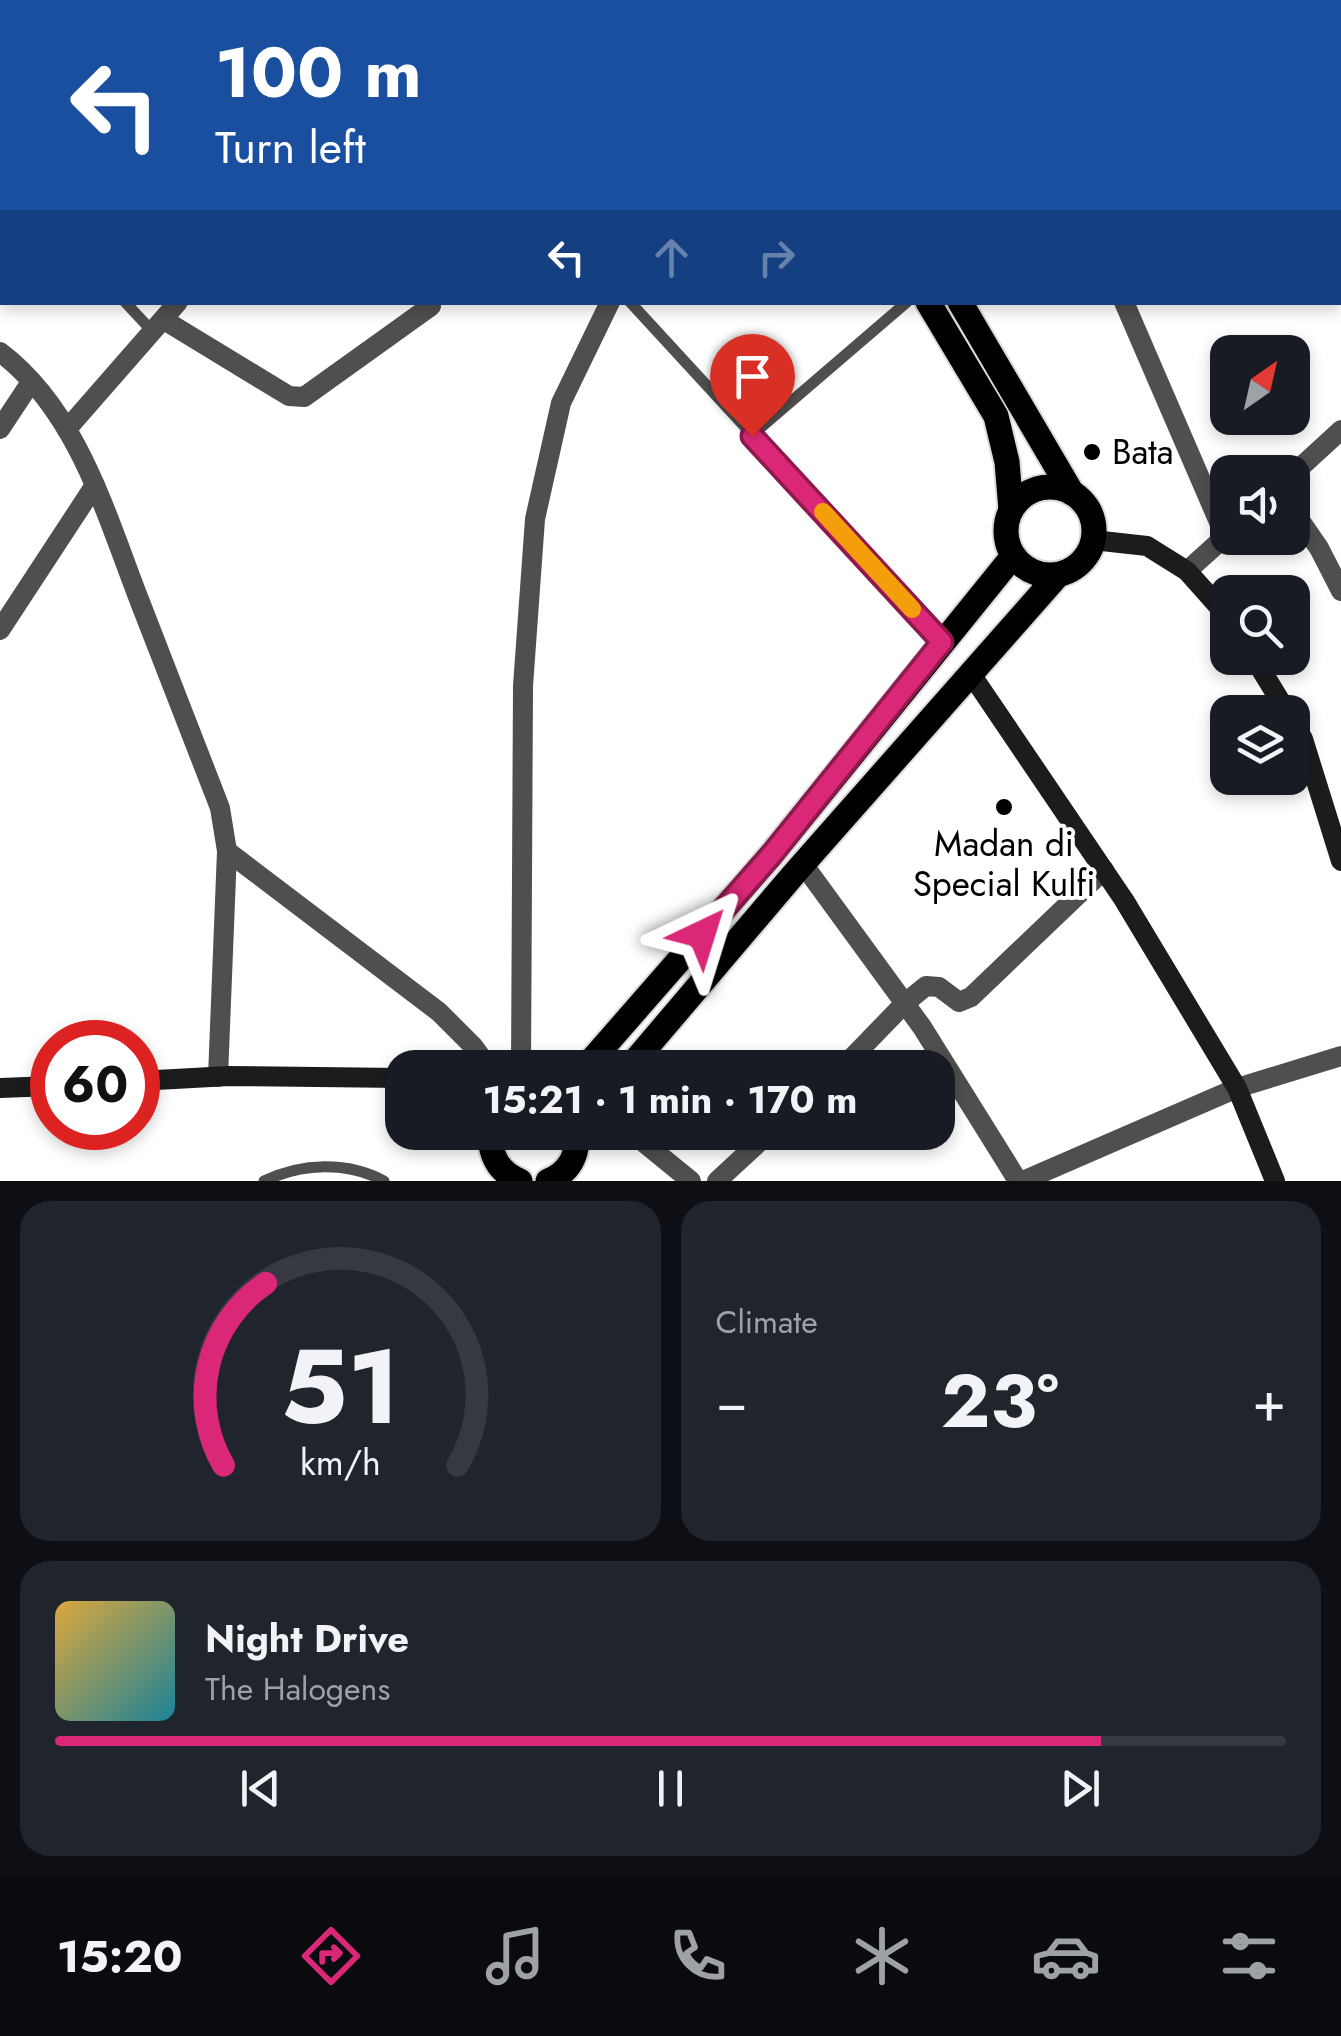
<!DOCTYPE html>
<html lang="en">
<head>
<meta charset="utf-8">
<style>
	:root { --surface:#171b24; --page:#20242c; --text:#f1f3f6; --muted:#9ea1a6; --line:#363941; --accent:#db2777 }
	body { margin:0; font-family:Jost,sans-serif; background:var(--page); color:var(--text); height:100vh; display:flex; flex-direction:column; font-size:38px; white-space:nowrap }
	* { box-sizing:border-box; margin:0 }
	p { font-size:32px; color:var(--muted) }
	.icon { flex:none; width:55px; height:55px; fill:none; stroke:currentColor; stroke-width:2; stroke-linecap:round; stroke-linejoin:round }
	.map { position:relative; height:1181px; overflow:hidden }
	.sheet { display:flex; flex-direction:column; gap:20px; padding:20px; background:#0d0f14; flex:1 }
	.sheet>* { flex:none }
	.banner { position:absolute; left:0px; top:0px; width:1342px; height:305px; box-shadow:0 5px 15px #0003; background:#1a4fa0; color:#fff; overflow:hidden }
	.needle { width:65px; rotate:34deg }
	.fabs { position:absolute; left:1210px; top:335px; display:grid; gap:20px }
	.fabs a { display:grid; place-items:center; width:100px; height:100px; border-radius:20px; background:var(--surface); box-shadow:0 5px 15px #0003; font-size:50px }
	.speed { position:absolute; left:30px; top:1020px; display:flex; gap:20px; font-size:50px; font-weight:700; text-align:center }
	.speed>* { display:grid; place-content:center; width:130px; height:130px; border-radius:50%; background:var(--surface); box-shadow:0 5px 15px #0003; line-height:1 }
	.speed .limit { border:15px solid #d22; background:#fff; color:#111 }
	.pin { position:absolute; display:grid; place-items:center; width:85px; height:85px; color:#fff; margin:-102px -42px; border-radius:50% 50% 50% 0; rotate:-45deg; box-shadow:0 0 10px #0007 }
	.pin .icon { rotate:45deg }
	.me { position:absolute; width:110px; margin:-55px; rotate:41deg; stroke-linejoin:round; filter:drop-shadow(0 0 8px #0008) }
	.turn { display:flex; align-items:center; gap:35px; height:210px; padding:0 50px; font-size:45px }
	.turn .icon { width:130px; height:130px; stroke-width:2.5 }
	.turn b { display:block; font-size:70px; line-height:85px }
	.lanes { display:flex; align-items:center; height:95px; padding:0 50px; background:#0003; justify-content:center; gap:50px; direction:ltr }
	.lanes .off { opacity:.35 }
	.big { font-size:75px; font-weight:700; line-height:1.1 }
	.sheet .tile { flex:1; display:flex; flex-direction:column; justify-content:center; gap:15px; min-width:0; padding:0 35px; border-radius:30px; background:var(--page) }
	.sheet .dial { align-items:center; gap:0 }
	.dial svg { height:260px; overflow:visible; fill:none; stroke:var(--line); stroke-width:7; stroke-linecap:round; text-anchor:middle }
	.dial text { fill:var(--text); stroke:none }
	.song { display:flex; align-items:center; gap:30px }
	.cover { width:120px; height:120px; border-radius:15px; background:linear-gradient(135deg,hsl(40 70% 55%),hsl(190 70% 35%)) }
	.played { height:10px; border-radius:5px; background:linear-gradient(90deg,var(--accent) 85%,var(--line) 85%) }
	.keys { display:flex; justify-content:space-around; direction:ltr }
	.heat { display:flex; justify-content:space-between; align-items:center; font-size:55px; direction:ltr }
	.sheet .tiles { flex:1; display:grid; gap:20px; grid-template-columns:1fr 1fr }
	.tile:last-child { grid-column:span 2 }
	.trip { position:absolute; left:385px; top:1050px; width:570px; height:100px; border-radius:30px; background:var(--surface); box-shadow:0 5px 15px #0003; font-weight:700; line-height:100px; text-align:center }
	.tab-bar { display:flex; height:160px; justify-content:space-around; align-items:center; background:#090b0e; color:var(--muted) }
	.tab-bar .icon { width:70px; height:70px }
	.tab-bar .selected { color:var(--accent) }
	.tab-bar b { font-size:45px; color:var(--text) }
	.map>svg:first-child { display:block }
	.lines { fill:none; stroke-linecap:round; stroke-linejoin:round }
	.primary-casing { stroke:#dbdbdb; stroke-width:29 }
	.lane { stroke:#4f4f4f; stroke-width:11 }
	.street { stroke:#4f4f4f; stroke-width:20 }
	.secondary { stroke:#1c1c1c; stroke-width:20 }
	.primary { stroke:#000; stroke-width:25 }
	.route-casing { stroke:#8e194d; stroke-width:25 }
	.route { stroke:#db2777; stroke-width:18 }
	.slow { stroke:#f59e0b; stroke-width:18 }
	.poi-dot { fill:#000; stroke:#fff; stroke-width:4 }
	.labels { text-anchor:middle; stroke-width:8; stroke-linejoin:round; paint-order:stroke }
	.poi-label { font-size:35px; fill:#000; stroke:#fff; text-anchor:start }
</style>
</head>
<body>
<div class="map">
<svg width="1341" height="1181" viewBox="0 0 1341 1181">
	<rect width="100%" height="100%" fill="#fff"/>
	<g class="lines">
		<defs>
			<g id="primary">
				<path d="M807,2L808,0"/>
				<path d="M848,2L850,0"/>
				<path d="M928,302L996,416L1007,462L1011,510"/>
				<path d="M960,302L1072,493"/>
				<circle cx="1050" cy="531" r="44"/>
				<path d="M585,1068L772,854L1013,556"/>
				<path d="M629,1068L794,874L1058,575"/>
				<path d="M490,1132C490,1156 498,1172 520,1181"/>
				<path d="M548,1181C570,1172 578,1155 577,1132"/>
			</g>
		</defs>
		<!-- primary casing -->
		<use href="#primary" class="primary-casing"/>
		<!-- lane -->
		<g class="lane">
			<path d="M125,302L153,332"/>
			<path d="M630,302L942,641"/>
			<path d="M752,435L907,302"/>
			<path d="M264,1181C302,1163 347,1161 384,1181"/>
		</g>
		<!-- street -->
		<g class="street">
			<path d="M677,0L679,2"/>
			<path d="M1300,0L1301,2"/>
			<path d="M417,2L419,0"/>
			<path d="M1006,2L1007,0"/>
			<path d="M1340,80L1341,82"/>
			<path d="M1124,302L1225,536"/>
			<path d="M164,320L289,396L304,397L431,306"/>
			<path d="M0,352C78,411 106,515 140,602C167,671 193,739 220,808L227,851L218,1077"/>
			<path d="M0,429L31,382"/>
			<path d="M67,429L178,302"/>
			<path d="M1292,475L1341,430"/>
			<path d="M1292,509L1319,548L1341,591"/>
			<path d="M1187,571L1228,534"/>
			<path d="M0,630L95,485"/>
			<path d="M227,851L439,1012L473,1046L489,1068"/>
			<path d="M803,864L922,1027L1018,1181"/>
			<path d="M521,1068L523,686L535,519L561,403L610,302"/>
			<path d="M842,1068L905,1003L926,986L939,987L959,1002L971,997L1104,870"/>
			<path d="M631,1132L691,1181"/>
			<path d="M717,1181L770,1132"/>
			<path d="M1023,1181L1237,1088L1341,1056"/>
		</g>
		<!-- secondary -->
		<g class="secondary">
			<path d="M1093,540L1147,546L1187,571L1228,617"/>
			<path d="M1254,658L1287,712"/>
			<path d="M971,674L1124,900L1237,1088L1275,1181"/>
			<path d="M1292,722L1303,739L1341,861"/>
			<path d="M138,1081L229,1076L402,1078"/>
			<path d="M0,1088L52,1086"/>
		</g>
		<!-- primary -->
		<use href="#primary" class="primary"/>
	</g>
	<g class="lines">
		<defs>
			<path id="route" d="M702,934L772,854L942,642L752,436"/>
		</defs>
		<!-- route casing -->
		<use href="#route" class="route-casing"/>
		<!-- route -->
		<use href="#route" class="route"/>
		<!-- slow -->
		<path class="slow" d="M823,512L912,609"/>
	</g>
	<!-- markers -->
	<g class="poi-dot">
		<circle cx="1092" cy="452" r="10"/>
		<circle cx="1004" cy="807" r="10"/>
	</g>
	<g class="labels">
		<!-- poi labels -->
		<g class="poi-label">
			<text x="1112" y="464">Bata</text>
			<text x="1004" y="856" text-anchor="middle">Madan di<tspan x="1004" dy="40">Special Kulfi</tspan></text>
		</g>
	</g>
</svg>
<div class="fabs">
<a><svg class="needle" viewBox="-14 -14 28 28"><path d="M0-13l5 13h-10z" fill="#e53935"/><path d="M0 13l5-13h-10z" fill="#9ea1a6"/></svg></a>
<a><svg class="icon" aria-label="sound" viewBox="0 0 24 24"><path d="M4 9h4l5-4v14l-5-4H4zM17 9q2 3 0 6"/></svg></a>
<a><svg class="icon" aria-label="search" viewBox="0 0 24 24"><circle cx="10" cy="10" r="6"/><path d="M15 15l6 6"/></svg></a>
<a><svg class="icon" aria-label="layers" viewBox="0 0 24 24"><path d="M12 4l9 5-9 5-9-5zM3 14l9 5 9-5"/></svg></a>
</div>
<div class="speed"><div class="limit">60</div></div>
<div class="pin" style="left:752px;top:436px;background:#d93025"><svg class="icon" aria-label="arrive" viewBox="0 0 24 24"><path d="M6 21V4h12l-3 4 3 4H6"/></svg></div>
<svg class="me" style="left:702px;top:934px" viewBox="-20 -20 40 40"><path d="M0-17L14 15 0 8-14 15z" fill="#db2777" stroke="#fff" stroke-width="4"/></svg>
<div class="trip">15:21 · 1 min · 170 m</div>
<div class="banner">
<div class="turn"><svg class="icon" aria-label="left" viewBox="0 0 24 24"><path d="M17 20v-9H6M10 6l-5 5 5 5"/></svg><div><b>100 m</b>Turn left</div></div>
<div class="lanes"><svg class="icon" aria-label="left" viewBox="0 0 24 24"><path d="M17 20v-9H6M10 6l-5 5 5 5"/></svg><svg class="icon off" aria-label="ahead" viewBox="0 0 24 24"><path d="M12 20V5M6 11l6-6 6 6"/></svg><svg class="icon off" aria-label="right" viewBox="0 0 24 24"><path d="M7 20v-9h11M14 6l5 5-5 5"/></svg></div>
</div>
</div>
<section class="sheet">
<div class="tiles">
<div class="tile dial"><svg viewBox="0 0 100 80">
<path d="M14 69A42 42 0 1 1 86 69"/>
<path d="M14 69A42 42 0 0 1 27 13" stroke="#db2777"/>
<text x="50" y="56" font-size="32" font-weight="700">51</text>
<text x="50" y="72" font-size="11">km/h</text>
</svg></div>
<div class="tile"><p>Climate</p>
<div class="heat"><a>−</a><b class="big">23°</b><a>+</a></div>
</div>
<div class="tile">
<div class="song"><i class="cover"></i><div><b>Night Drive</b><p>The Halogens</p></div></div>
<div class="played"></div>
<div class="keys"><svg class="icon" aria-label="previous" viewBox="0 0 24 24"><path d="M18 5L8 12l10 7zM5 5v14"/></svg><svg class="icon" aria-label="pause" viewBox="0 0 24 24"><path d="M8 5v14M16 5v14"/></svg><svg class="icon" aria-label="next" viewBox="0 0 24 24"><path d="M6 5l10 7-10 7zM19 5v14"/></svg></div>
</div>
</div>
</section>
<nav class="tab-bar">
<b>15:20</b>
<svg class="icon selected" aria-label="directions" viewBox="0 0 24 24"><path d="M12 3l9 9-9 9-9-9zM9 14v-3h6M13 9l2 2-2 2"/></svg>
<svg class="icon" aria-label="music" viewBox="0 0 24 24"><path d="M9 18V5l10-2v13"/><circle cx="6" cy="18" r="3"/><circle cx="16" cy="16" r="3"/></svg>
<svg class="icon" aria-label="phone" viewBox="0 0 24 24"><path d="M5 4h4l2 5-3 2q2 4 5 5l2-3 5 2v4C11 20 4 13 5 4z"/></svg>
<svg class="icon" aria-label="climate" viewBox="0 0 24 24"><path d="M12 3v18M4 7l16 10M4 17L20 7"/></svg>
<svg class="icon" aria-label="car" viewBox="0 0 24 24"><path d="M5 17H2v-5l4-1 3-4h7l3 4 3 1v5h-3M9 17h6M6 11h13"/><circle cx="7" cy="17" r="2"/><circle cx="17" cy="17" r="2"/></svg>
<svg class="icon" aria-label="filters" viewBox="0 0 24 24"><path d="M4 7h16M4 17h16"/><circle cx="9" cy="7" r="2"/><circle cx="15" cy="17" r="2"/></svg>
</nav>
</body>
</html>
